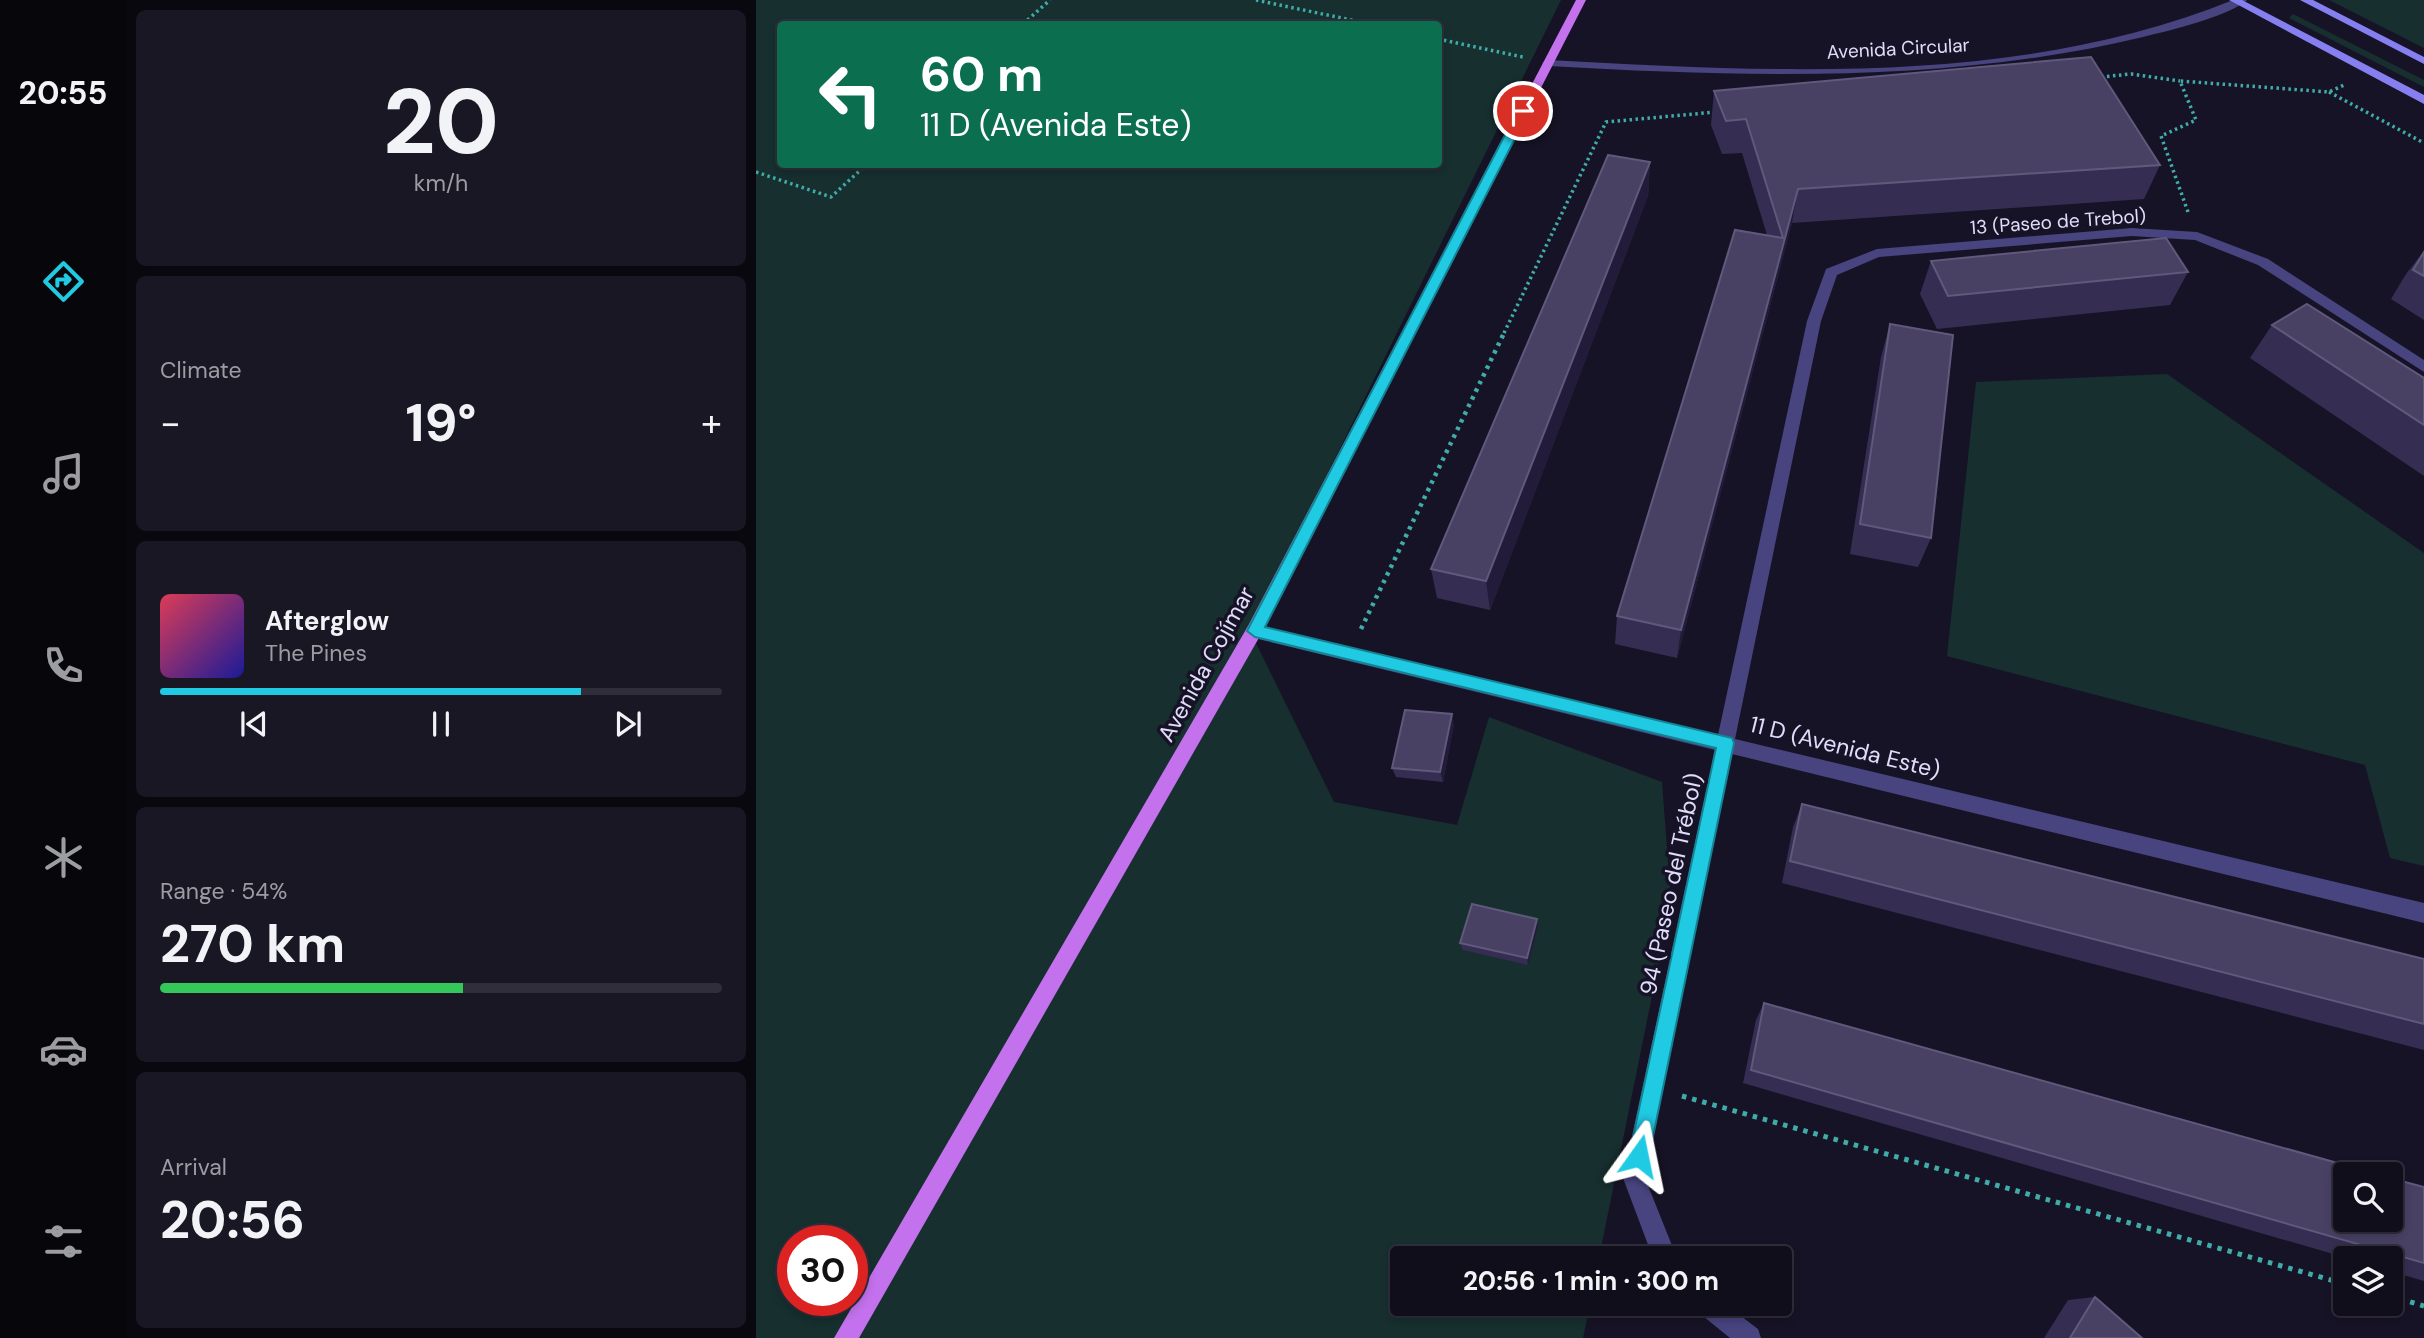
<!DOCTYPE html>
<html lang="en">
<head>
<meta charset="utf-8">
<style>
	:root { --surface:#110e1c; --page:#1a1725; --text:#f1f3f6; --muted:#9c9ca3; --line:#302e3b; --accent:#20cae3 }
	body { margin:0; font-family:"DM Sans",sans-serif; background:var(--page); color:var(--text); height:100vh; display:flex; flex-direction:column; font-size:26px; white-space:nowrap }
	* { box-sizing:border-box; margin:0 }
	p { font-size:23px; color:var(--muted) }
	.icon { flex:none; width:38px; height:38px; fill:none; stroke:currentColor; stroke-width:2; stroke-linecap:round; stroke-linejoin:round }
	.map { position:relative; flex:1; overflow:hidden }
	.panel { display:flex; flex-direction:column; gap:10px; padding:10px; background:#09080f; width:630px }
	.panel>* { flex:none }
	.top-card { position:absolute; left:21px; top:21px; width:665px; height:147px; border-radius:7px; box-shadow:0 4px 10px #0003,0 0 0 2px var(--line); background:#0b6e4f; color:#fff; overflow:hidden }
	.fabs { position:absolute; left:1577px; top:1162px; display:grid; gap:14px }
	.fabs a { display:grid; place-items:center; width:70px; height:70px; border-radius:7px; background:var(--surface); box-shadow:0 4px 10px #0003,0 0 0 2px var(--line); font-size:35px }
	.speed { position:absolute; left:21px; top:1225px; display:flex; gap:14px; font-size:35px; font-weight:700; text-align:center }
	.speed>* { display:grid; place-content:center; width:91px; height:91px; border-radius:50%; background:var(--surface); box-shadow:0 4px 10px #0003,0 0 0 2px var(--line); line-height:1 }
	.speed .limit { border:10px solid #d22; background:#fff; color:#111 }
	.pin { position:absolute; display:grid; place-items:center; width:60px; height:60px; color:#fff; margin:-30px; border:4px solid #fff; border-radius:50%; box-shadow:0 2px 7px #0007 }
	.me { position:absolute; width:77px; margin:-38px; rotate:12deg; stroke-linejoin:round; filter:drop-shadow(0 0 5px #0008) }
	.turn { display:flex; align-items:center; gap:24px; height:147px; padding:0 28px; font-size:32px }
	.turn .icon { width:91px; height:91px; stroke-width:2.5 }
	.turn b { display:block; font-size:49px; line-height:60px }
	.big { font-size:52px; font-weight:700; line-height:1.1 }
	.panel .tile { flex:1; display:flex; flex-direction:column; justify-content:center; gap:10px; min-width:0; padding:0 24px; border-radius:10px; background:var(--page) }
	.panel .dial { align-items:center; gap:0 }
	.dial b { font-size:91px; line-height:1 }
	.song { display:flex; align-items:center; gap:21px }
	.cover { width:84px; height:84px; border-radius:10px; background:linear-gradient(135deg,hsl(350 70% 55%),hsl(240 70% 35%)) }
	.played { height:7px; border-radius:4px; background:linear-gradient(90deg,var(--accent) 75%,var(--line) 75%) }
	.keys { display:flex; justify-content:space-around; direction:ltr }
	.heat { display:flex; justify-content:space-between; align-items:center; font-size:38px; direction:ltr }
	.charge { height:10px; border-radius:5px; background:linear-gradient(90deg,#34c759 54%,var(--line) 0) }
	.trip { position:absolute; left:634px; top:1246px; width:402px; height:70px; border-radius:7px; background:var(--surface); box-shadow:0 4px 10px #0003,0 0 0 2px var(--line); font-weight:700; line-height:70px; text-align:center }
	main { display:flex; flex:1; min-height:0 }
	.tab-bar { display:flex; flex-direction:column; width:126px; justify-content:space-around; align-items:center; background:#07060b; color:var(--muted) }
	.tab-bar .icon { width:49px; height:49px }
	.tab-bar .current { color:var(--accent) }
	.tab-bar b { font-size:32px; color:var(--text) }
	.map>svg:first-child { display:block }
	.green { fill:#172f2f; fill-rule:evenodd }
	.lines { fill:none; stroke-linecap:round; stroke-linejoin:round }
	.path-far2 { stroke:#3faca9; stroke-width:3.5; stroke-dasharray:2.5 3.5; stroke-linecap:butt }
	.path-far1 { stroke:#3faca9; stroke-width:4.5; stroke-dasharray:3.5 5; stroke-linecap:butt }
	.path { stroke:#3faca9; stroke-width:5; stroke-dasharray:4.5 6; stroke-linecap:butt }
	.street { fill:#48447f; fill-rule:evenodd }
	.secondary { fill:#857fef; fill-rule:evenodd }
	.primary { fill:#c371ed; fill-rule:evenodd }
	.wall { fill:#362e52 }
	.shaded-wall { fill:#221b39 }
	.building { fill:#484164; stroke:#60597c; stroke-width:2 }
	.route { fill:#20cae3; stroke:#158394; stroke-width:2 }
	.labels { text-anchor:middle; stroke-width:7; stroke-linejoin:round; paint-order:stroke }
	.far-street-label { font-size:19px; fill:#e1dcfb; stroke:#171326 }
	.street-label { font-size:23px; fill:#e1dcfb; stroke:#171326 }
</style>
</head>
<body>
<main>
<nav class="tab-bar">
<b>20:55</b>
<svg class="icon current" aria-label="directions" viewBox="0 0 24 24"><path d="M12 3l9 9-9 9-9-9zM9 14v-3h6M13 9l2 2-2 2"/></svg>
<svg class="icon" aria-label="music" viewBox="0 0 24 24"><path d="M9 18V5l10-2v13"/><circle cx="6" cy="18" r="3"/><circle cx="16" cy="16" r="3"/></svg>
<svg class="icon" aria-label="phone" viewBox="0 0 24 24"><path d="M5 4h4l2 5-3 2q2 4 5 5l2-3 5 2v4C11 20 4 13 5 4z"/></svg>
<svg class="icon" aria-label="climate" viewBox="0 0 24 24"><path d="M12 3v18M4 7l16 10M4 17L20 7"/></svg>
<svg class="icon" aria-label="car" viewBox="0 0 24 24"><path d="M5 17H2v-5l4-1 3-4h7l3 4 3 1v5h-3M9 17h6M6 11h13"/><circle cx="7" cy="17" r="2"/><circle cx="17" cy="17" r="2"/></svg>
<svg class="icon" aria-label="filters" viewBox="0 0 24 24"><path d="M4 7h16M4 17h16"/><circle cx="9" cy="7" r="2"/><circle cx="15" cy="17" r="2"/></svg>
</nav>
<section class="panel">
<div class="tile dial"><b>20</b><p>km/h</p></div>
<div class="tile"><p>Climate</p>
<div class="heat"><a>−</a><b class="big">19°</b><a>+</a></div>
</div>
<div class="tile">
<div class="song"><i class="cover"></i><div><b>Afterglow</b><p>The Pines</p></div></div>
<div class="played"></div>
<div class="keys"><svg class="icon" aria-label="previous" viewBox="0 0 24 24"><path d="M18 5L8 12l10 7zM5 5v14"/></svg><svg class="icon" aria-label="pause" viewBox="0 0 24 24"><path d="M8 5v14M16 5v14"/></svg><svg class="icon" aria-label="next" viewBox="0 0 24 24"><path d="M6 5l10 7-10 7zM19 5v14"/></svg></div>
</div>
<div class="tile"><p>Range · 54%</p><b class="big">270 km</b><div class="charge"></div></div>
<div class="tile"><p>Arrival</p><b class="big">20:56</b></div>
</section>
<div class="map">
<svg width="1668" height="1338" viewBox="0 0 1668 1338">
	<rect width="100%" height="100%" fill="#171326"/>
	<!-- green -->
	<g class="green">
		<path d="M0,0H805L494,631L578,802L701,825L733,717L906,782L915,902L843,1258H646V1304H834L827,1338H0ZM24,24H682V164H24ZM37,1241H96V1300H37Z"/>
		<path d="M1573,0H1668V48Z"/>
		<path d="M1537,14L1668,80V87L1533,18Z"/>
		<path d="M1411,374L1668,553V866L1634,858L1609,765L1191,656L1220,382Z"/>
	</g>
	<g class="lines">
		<!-- path-far2 -->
		<g class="path-far2">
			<path d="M500,0L614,24"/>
			<path d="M267,24L294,0"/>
			<path d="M682,39L767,57"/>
			<path d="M1345,77L1375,74L1424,81"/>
			<path d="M1573,92L1668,143"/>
			<path d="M0,172L75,197L111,164"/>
			<path d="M1432,212L1405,136L1440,120L1424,81L1573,92L1588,85"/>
			<path d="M748,333L850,122L960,112"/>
		</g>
		<!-- path-far1 -->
		<path class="path-far1" d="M605,629L749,331"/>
		<!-- path -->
		<g class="path">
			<path d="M926,1096L1589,1284"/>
			<path d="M1634,1296L1668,1306"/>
		</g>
		<!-- street -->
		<g class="street">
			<path d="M1477,0H1491C1471,17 1415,30 1387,37C1191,84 992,77 792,66L786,63L792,60C1019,72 1262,87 1477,0Z"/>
			<path d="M1376,228L1441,232L1512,259L1668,360V372L1502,265L1439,240L1376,236L1123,257L1081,275L1065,321L979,739L1668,903V923L976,754L889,1178L921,1258H897L867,1178L959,750L498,638L492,636L489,631L492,626L498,624L962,735L1051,321L1070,269L1121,249Z"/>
			<path d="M938,1304H969L1002,1329L1005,1338H974L942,1312Z"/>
		</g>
		<!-- secondary -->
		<g class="secondary">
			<path d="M1473,0H1486L1668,95V104Z"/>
			<path d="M1544,0H1557L1668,57V64Z"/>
		</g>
		<!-- primary -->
		<path class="primary" d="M820,0H830L504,636L103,1338H78L492,626Z"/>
	</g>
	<!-- wall -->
	<g class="wall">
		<path d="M958,91L1404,165L1388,199L1036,223L921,658L859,644L861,616L1011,235L986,153L966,154L955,125Z"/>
		<path d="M894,162L892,196L734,610L681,598L675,569Z"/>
		<path d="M1668,251V320L1635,299L1650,274Z"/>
		<path d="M1175,261L1432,272L1414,305L1181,329L1164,294Z"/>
		<path d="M1134,324L1175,538L1162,567L1094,554L1125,357Z"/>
		<path d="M1516,325L1668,378V476L1494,358Z"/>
		<path d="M698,724L687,782L640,777L636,768Z"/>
		<path d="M1046,804L1668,959V1050L1026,883L1037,827Z"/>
		<path d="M782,927L772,965L707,950L704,943Z"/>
		<path d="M1008,1003L1668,1187V1281L1634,1271V1258H1591L987,1083L1000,1020Z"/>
		<path d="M1339,1297L1386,1338H1288L1312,1300Z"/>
	</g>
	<!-- shaded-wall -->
	<g class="shaded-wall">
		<path d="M894,162L892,196L734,610L730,581Z"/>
		<path d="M1042,189L1036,223L921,658L925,630Z"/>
		<path d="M696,714L698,724L687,782L684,772Z"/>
		<path d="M781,919L782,927L772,965L771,958Z"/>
	</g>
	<!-- building -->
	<g class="building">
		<path d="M1335,57L1404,165L1042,189L925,630L861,616L979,230L1027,238L990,119L970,121L958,91Z"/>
		<path d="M852,155L894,162L730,581L675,569Z"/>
		<path d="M1410,238L1432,272L1192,296L1175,261Z"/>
		<path d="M1668,252V276L1657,270Z"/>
		<path d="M1551,304L1668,378V425L1516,325Z"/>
		<path d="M1134,324L1197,335L1175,538L1104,524Z"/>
		<path d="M649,710L696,714L684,772L636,768Z"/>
		<path d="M1046,804L1668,959V1024L1034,861Z"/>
		<path d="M716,904L781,919L771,958L704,943Z"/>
		<path d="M1008,1003L1621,1174H1589V1220H1634V1178L1668,1187V1263L995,1070Z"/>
		<path d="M1339,1297L1386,1338H1314Z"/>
	</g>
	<!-- route -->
	<path class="route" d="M763,108L773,111L509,627L976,738L978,743L893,1156L890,1163L883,1166L876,1163L873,1156L960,748L499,637L491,631Z"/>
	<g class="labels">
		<!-- far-street labels -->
		<g class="far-street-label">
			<text transform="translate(1142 48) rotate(-3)" y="7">Avenida Circular</text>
			<text transform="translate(1302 221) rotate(-4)" y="7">13 (Paseo de Trebol)</text>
		</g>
		<!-- street labels -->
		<g class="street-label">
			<text transform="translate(450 664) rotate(-61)" y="8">Avenida Cojímar</text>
			<text transform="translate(1089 747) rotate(14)" y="8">11 D (Avenida Este)</text>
			<text transform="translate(915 884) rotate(-78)" y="8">94 (Paseo del Trébol)</text>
		</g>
	</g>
</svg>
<div class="fabs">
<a><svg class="icon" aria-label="search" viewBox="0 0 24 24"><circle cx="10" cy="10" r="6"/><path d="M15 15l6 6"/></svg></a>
<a><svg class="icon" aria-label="layers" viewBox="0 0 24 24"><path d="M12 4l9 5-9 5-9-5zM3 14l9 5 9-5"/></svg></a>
</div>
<div class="speed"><div class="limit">30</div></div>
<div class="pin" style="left:767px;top:111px;background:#d93025"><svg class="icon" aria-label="arrive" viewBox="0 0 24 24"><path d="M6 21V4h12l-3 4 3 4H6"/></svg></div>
<svg class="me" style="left:883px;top:1156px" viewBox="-20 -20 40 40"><path d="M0-17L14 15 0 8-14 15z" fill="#20cae3" stroke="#fff" stroke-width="4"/></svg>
<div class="trip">20:56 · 1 min · 300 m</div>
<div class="top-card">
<div class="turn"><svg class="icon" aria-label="left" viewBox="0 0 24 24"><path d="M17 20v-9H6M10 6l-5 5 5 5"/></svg><div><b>60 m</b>11 D (Avenida Este)</div></div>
</div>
</div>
</main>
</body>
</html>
